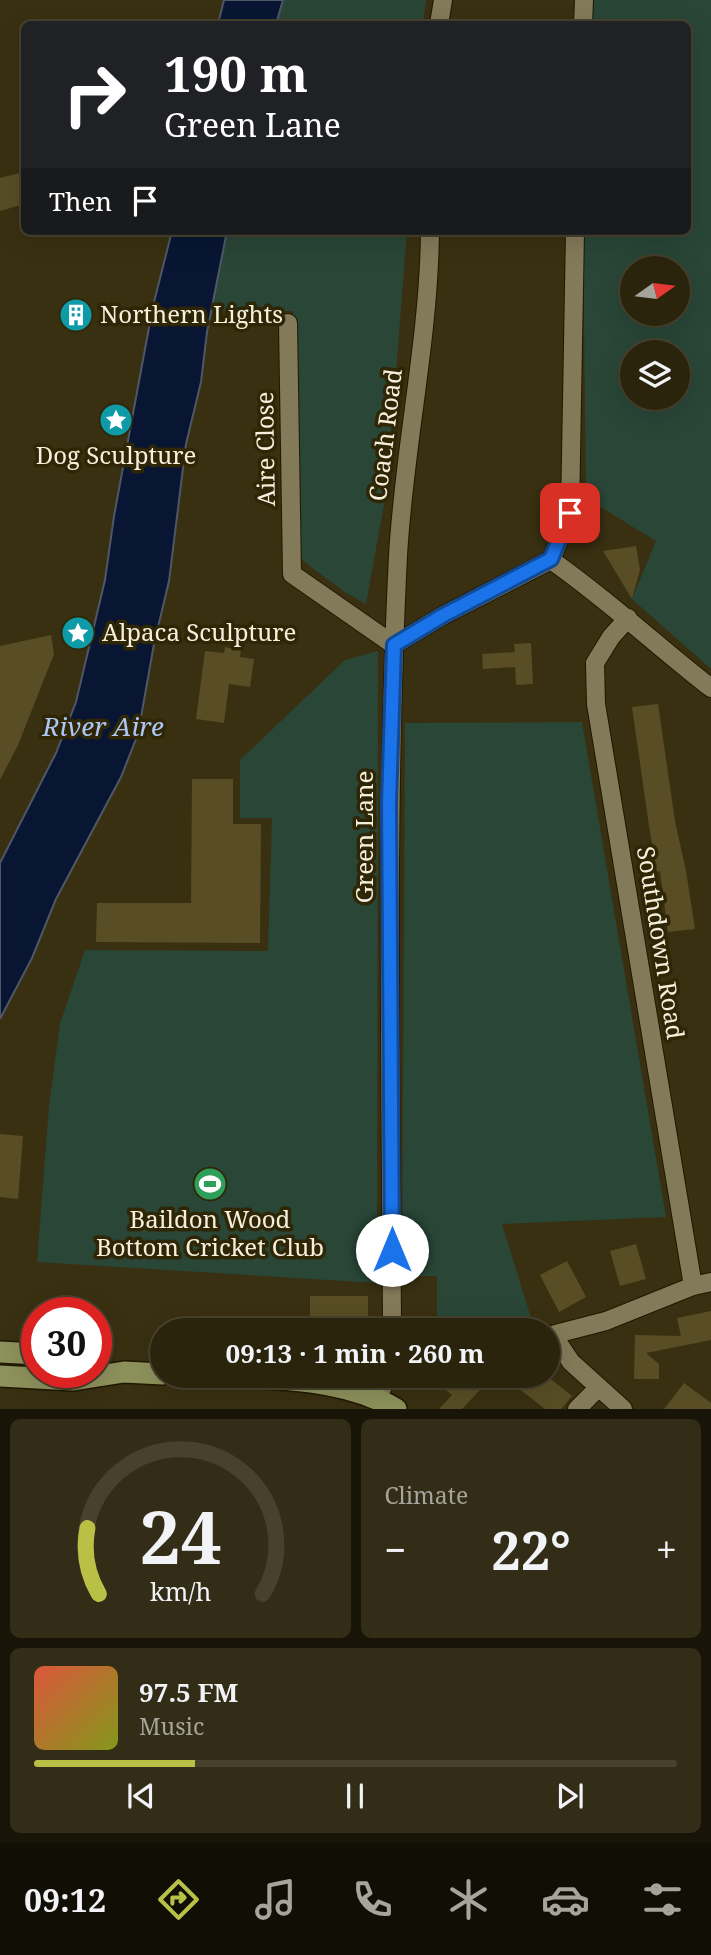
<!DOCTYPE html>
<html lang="en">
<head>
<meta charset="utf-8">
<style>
	:root { --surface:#2b240d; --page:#332c16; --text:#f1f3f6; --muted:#a6a49d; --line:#47412e; --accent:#b9c046 }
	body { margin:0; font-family:"Noto Serif",serif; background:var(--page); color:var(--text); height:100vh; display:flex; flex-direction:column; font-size:26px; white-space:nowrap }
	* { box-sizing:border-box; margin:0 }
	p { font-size:23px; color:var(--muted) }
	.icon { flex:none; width:38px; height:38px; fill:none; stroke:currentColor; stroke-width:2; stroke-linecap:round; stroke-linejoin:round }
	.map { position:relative; height:1409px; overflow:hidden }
	.side { display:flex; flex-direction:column; gap:10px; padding:10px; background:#181407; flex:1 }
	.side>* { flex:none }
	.top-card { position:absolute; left:21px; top:21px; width:670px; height:214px; border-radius:10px; box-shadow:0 7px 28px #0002,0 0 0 2px var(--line); background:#202124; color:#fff; overflow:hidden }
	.needle { width:46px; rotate:76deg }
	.fabs { position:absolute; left:620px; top:256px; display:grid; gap:14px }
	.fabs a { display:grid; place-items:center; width:70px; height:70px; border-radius:50%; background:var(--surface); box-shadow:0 7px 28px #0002,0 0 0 2px var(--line); font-size:35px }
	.speed { position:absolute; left:21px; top:1297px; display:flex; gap:14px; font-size:35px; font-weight:700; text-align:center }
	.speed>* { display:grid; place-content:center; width:91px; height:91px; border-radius:50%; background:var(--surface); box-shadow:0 7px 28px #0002,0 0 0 2px var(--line); line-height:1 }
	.speed .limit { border:10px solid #d22; background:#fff; color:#111 }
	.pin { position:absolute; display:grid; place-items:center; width:60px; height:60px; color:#fff; margin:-30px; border-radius:14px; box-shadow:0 4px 10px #0006 }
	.me { position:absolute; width:77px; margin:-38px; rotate:0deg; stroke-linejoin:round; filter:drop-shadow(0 0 5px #0008) }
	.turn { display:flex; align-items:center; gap:24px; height:147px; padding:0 28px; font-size:32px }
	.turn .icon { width:91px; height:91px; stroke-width:2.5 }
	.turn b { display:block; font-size:49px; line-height:60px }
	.then { display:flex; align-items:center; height:66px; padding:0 28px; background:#0003; gap:14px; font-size:26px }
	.big { font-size:52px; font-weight:700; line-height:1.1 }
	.side .tile { flex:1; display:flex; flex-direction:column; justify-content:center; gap:10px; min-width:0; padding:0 24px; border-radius:10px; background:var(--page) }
	.side .dial { align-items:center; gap:0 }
	.dial svg { height:182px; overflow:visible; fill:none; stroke:var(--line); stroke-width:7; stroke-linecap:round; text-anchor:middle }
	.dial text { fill:var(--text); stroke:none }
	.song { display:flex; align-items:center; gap:21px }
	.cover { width:84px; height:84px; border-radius:10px; background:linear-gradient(135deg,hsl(10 70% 55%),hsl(70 70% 35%)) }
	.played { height:7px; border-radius:4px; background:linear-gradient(90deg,var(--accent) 25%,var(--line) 25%) }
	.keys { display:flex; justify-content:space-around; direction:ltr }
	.heat { display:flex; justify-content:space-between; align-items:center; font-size:38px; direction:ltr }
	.side .tiles { flex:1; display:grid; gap:10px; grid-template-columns:1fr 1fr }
	.tile:last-child { grid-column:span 2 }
	.trip { position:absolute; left:150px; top:1318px; width:410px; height:70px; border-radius:35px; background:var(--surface); box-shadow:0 7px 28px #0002,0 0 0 2px var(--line); font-weight:700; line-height:70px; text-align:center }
	.menu { display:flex; height:112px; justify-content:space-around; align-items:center; background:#110e05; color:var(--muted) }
	.menu .icon { width:49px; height:49px }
	.menu .on { color:var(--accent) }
	.menu b { font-size:32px; color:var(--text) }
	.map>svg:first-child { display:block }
	.green { fill:#294637; fill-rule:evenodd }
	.water { fill:#081633; stroke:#4f5766; stroke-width:2 }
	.building { fill:#584d24 }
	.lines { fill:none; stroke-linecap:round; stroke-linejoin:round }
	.street-casing { stroke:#201800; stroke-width:20 }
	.primary-casing { stroke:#201800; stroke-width:24 }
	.street { stroke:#837a59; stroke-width:18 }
	.primary { stroke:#8e925c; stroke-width:21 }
	.route-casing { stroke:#114b97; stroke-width:18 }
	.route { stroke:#1a73e8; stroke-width:12 }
	.labels { text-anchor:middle; stroke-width:7; stroke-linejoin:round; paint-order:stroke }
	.poi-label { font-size:24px; fill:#f5f0de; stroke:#2f2606; text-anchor:start }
	.street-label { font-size:24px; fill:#f5f0de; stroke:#2f2606 }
	.water-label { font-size:26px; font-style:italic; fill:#adc6f6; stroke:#2f2606 }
</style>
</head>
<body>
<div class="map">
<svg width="711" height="1409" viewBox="0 0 711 1409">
	<rect width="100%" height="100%" fill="#393011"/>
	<!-- green -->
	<g class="green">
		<path d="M283,0H426L423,24H276Z"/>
		<path d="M592,0H711V669L632,599L656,541L586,498L583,231H688V24H591ZM632,268H677V313H632ZM632,352H677V397H632Z"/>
		<path d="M227,231H407L387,488L366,604L346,593L303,561L291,539L293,311H211Z"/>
		<path d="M378,651L377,1283L37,1262L49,1105L60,1024L85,950L268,951L272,818H240V760L345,660Z"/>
		<path d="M582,722L666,1217L502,1224L533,1324L437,1329V1276H402L405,723Z"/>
	</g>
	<!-- water -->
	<g class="water">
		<path d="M224,0H283L276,24H218Z"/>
		<path d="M172,231H227L207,332L201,382L186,444L169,581L154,644L138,734L121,777L56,899L32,958L0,1019V863L56,753L76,702L105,580L114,516L153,306Z"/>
	</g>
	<!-- building -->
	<g class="building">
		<path d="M24,172V204L0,211V178Z"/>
		<path d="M636,546L640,570L632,599L603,551Z"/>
		<path d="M51,635L54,654L18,745L0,780V646Z"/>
		<path d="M531,643L533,684L516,685L515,667L483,669L482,654L515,652L514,644Z"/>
		<path d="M225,647L241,650L240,657L254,659L250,687L229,684L224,723L196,719L205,651L224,653Z"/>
		<path d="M658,704L675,821L686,871L695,929L668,932L660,871L657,872L649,826L632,707Z"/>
		<path d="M192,779H233V824H261L260,943L96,942L97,903H191Z"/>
		<path d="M0,1134L23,1136L18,1199L0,1197Z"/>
		<path d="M636,1244L646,1279L620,1286L610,1251Z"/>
		<path d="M567,1261L586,1297L559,1312L540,1275Z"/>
		<rect x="310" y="1296" width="58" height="34"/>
		<path d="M711,1311V1340L646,1353L659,1364V1379H634L635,1335L681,1336L677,1318Z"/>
		<path d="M457,1376H493L462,1409H439L452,1395L445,1389Z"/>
		<path d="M503,1376H547L572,1396L561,1409H545Z"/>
		<path d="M684,1383L711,1403V1409H664Z"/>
	</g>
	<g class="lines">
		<defs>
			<g id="street">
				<path d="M439,24L443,0"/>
				<path d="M583,24L584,0"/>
				<path d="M288,323L292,574L394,645"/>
				<path d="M551,560C607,599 657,646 711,688"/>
				<path d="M628,618L611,637L595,663L596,704L693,1286"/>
				<path d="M394,645L442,616L551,560L570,513L575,231"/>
				<path d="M392,1330C391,1072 385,814 398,556C404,447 429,340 430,231"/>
				<path d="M553,1335L571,1362L623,1409"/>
				<path d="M548,1336L606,1321L693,1286L711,1282"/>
				<path d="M378,1398L387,1376"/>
				<path d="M577,1409L598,1388"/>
			</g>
			<g id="primary">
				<path d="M0,1352L37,1354"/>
				<path d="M0,1376L73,1380L124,1372L163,1374"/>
				<path d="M194,1376C258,1378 340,1375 396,1409"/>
			</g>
		</defs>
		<!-- street casing -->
		<use href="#street" class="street-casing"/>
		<!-- primary casing -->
		<use href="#primary" class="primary-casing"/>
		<!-- street -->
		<use href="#street" class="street"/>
		<!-- primary -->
		<use href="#primary" class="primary"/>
	</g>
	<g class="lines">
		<defs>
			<path id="route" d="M392,1250L389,803L394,645L442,616L551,559L570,513"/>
		</defs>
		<!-- route casing -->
		<use href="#route" class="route-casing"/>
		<!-- route -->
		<use href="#route" class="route"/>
	</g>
	<!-- icons -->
	<defs>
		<symbol id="building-disc" viewBox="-11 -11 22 22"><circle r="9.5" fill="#0f9aa8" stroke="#2f2606"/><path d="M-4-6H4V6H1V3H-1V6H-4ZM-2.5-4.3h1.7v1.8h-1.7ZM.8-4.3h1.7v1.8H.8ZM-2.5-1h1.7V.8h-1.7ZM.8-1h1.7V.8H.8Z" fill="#fff"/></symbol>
		<symbol id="sight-disc" viewBox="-11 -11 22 22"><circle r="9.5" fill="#0f9aa8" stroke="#2f2606"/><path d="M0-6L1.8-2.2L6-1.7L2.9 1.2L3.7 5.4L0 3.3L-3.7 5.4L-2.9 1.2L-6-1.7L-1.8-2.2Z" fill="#fff"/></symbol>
		<symbol id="stadium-disc" viewBox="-11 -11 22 22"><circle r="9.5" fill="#2e9e5b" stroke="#2f2606"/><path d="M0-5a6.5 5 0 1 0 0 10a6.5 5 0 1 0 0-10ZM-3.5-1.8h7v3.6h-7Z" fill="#fff"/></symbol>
	</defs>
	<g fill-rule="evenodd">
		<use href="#building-disc" x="57" y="296" width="38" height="38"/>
		<use href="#sight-disc" x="97" y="401" width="38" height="38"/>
		<use href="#sight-disc" x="59" y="614" width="38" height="38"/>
		<use href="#stadium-disc" x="191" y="1165" width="38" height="38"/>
	</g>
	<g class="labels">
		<!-- poi labels -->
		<g class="poi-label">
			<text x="100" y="323">Northern Lights</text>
			<text x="116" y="464" text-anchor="middle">Dog Sculpture</text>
			<text x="102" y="641">Alpaca Sculpture</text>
			<text x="210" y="1228" text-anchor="middle">Baildon Wood<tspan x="210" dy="28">Bottom Cricket Club</tspan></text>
		</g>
		<!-- street labels -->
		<g class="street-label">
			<text transform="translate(386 435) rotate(-83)" y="8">Coach Road</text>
			<text transform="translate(266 449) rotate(-91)" y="8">Aire Close</text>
			<text transform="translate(365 837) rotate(-90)" y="8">Green Lane</text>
			<text transform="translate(660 943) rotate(81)" y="8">Southdown Road</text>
		</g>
		<!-- water labels -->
		<g class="water-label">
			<text x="103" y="736">River Aire</text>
		</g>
	</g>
</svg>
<div class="fabs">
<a><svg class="needle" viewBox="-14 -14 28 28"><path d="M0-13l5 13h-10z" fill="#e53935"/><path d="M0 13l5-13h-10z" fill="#a6a49d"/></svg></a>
<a><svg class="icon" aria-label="layers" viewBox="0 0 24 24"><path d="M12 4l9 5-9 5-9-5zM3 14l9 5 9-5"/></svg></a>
</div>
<div class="speed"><div class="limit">30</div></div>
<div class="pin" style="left:570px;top:513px;background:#d93025"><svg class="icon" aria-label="arrive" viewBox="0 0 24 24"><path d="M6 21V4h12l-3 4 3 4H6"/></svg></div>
<svg class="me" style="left:392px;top:1250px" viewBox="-20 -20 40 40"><circle r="19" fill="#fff"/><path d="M0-13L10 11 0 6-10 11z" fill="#1a73e8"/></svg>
<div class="trip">09:13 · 1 min · 260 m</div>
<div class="top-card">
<div class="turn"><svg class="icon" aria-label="right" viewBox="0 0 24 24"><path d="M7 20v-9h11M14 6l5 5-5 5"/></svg><div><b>190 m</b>Green Lane</div></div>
<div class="then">Then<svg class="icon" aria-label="arrive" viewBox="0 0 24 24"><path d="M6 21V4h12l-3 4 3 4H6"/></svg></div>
</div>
</div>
<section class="side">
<div class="tiles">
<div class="tile dial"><svg viewBox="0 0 100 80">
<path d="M14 69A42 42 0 1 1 86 69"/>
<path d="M14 69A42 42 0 0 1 9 40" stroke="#b9c046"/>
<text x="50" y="56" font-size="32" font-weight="700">24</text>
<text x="50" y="72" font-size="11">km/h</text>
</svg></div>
<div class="tile"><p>Climate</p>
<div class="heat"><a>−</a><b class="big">22°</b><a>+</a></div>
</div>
<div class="tile">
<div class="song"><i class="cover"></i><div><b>97.5 FM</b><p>Music</p></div></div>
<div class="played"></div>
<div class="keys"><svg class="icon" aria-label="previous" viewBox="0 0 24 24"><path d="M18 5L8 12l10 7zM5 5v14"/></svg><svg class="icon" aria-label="pause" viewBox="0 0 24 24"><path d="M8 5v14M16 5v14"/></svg><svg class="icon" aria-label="next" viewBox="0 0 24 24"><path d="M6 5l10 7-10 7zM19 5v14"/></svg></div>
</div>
</div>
</section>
<nav class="menu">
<b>09:12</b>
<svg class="icon on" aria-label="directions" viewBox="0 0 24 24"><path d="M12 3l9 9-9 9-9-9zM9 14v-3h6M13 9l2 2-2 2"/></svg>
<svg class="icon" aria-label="music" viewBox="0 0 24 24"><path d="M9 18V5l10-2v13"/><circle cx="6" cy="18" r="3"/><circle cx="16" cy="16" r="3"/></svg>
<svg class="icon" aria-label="phone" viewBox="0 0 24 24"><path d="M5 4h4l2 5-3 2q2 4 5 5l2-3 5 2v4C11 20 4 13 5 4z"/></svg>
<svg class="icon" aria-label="climate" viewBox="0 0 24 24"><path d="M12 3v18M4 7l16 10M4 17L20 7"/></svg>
<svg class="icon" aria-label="car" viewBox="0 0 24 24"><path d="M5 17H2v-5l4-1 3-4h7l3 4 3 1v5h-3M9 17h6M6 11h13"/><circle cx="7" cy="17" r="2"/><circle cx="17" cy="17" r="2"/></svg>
<svg class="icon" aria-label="filters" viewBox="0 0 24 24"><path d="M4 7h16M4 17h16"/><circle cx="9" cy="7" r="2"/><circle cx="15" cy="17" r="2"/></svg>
</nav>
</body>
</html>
